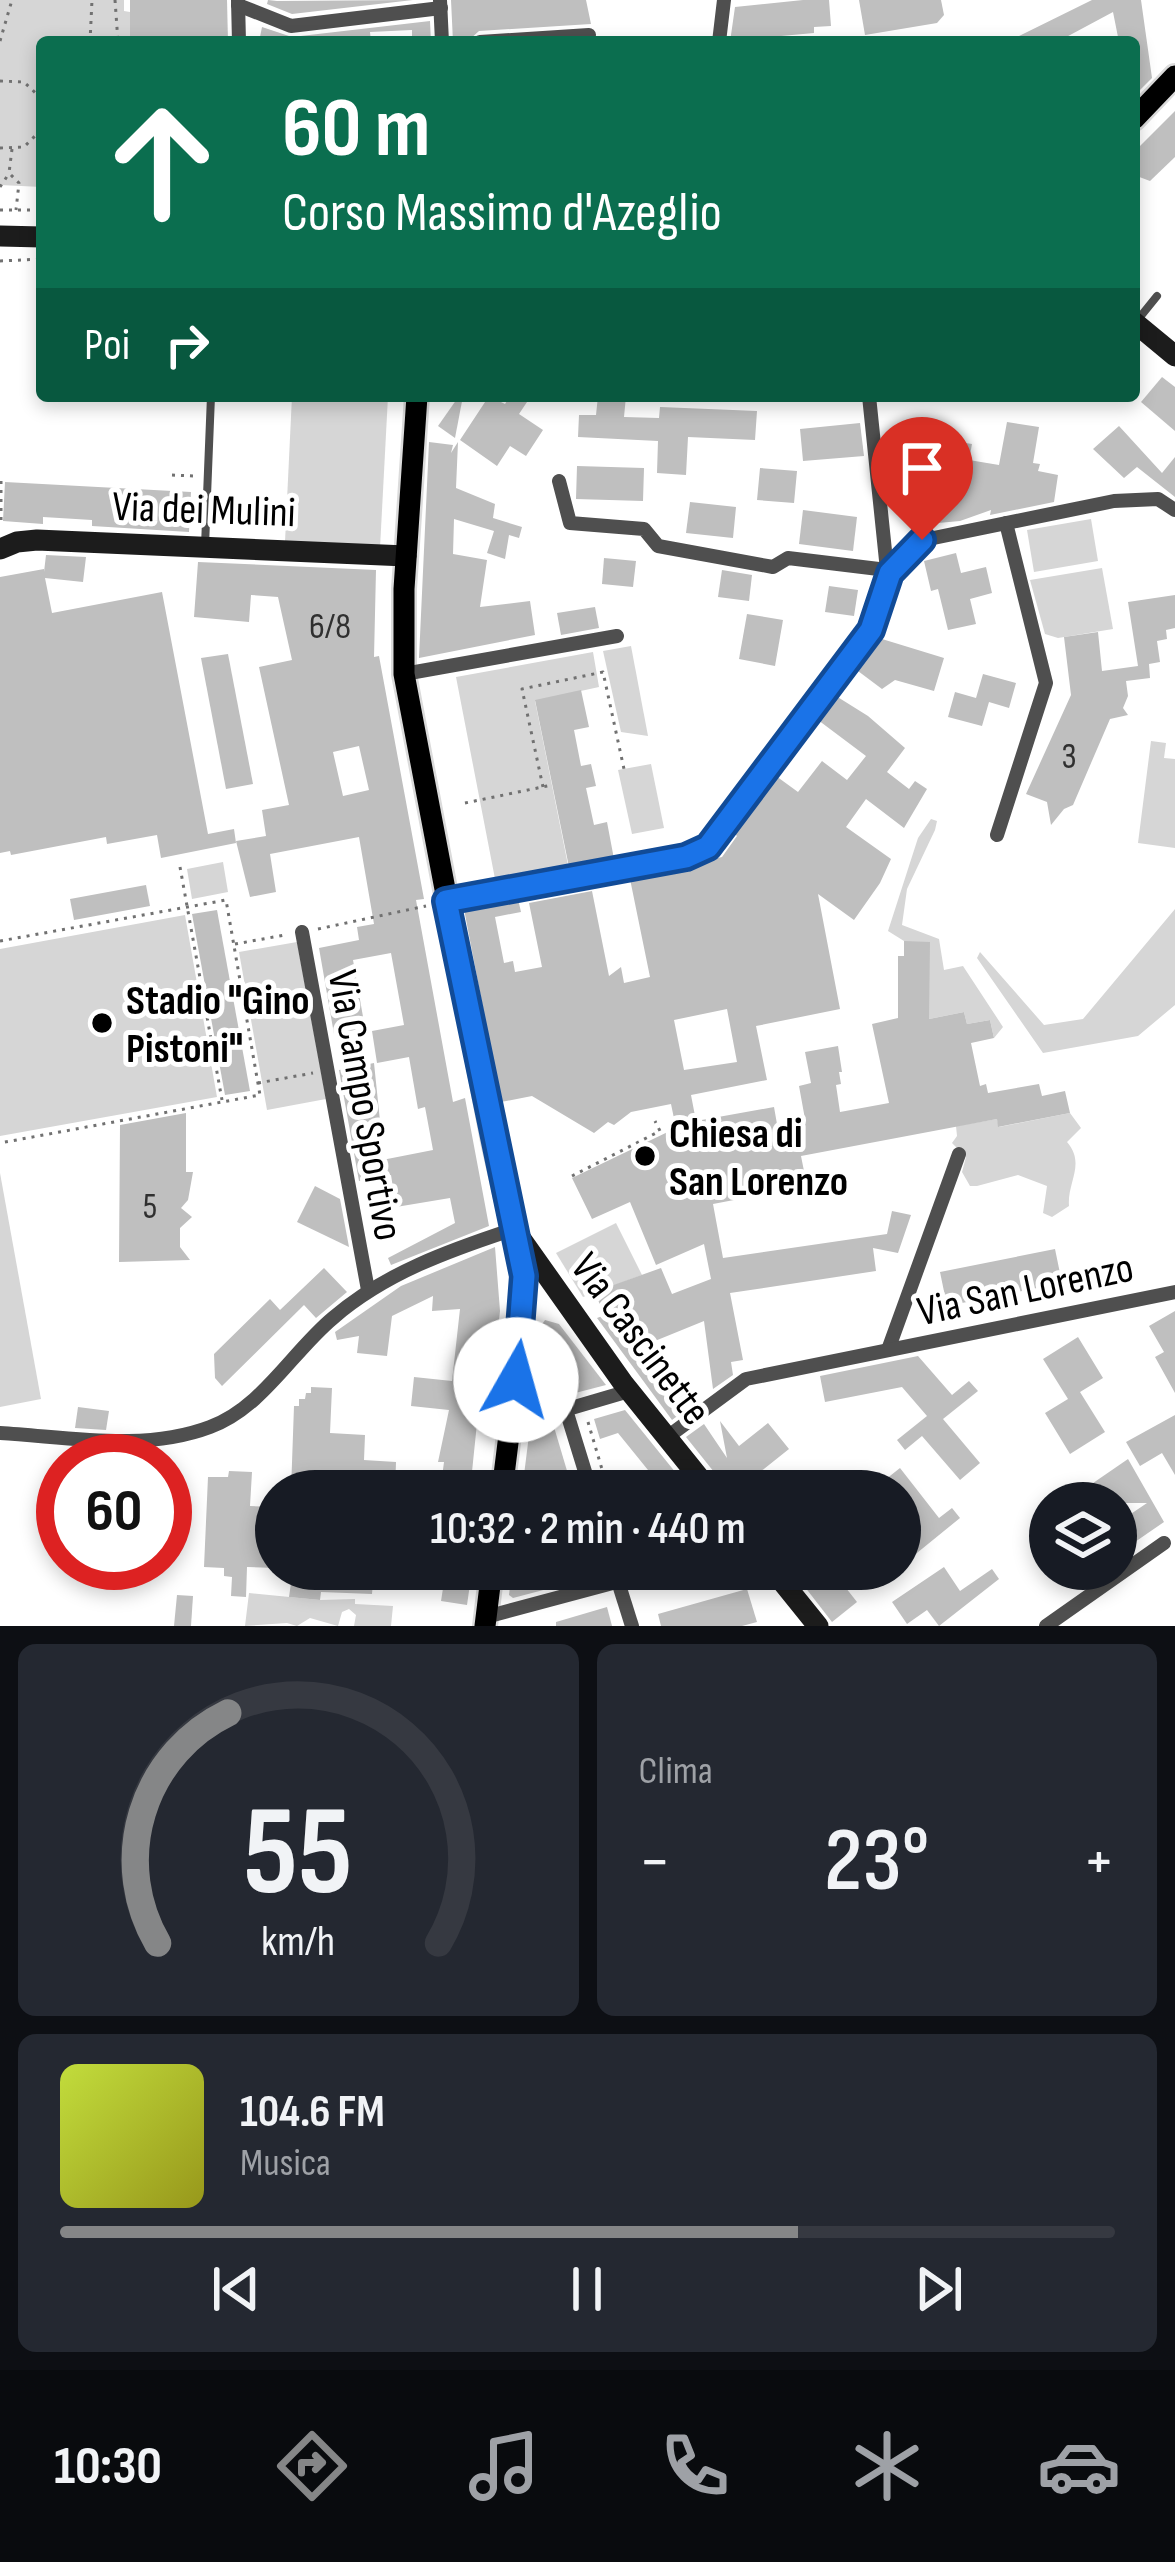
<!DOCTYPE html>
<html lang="it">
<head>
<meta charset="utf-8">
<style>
	:root { --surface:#171b24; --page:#242831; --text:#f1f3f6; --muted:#9ea1a6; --line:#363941; --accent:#858687 }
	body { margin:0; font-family:"Sofia Sans Condensed",sans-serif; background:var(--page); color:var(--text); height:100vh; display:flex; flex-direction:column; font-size:45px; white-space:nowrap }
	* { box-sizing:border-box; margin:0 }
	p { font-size:39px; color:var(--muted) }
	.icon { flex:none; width:66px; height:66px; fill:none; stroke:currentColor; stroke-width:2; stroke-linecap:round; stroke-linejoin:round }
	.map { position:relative; height:1626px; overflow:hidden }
	.sheet { display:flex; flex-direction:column; gap:18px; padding:18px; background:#0d0f14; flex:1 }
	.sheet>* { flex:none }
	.banner { position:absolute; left:36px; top:36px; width:1104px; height:366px; border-radius:12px; box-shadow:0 6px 18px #0003; background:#0b6e4f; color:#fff; overflow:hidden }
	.tools { position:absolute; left:1029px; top:1482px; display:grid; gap:24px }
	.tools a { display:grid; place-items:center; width:108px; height:108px; border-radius:50%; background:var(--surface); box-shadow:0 6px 18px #0003; font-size:60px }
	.speed { position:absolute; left:36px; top:1434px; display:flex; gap:24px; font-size:60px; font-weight:700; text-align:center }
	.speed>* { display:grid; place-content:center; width:156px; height:156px; border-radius:50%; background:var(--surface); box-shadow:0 6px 18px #0003; line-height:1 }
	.speed .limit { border:18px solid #d22; background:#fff; color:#111 }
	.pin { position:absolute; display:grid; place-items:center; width:102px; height:102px; color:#fff; margin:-123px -51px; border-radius:50% 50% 50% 0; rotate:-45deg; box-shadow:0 0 12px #0007 }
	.pin .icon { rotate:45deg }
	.me { position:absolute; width:132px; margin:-66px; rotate:7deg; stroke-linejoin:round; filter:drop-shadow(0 0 9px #0008) }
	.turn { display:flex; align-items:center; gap:42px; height:252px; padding:0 48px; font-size:54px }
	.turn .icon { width:156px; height:156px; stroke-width:2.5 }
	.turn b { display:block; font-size:84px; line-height:102px }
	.then { display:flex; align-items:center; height:114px; padding:0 48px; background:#0003; gap:24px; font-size:45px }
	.big { font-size:90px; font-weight:600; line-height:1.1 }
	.sheet .tile { flex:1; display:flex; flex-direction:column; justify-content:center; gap:18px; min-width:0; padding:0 42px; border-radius:18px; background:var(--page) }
	.sheet .dial { align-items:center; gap:0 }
	.dial svg { height:312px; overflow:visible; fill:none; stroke:var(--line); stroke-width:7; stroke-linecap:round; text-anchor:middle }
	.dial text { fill:var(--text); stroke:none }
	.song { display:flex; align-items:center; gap:36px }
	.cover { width:144px; height:144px; border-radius:18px; background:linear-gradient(135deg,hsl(70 70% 55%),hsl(60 70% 35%)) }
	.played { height:12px; border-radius:6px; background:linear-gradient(90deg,var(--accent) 70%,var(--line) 70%) }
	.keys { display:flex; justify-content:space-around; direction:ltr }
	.heat { display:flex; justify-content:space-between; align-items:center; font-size:66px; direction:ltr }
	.sheet .tiles { flex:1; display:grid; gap:18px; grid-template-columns:1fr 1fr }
	.tile:last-child { grid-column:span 2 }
	.trip { position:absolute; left:255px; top:1470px; width:666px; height:120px; border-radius:60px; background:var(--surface); box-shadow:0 6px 18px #0003; font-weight:600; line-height:120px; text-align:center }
	.dock { display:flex; height:192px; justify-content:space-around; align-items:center; background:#090b0e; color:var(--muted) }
	.dock .icon { width:84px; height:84px }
	.dock .active { color:var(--accent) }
	.dock b { font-size:54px; color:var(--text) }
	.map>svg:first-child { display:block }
	.green { fill:#d6d6d6 }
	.building { fill:#bfbfbf; fill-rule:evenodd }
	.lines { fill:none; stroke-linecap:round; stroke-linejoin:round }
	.primary-casing { stroke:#dbdbdb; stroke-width:26 }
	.path { stroke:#717171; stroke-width:3; stroke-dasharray:3 6; stroke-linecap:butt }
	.lane { stroke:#4f4f4f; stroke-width:8 }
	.street { stroke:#4f4f4f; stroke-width:14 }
	.secondary { stroke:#1c1c1c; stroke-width:21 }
	.primary { stroke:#000; stroke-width:21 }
	.route-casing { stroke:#114b97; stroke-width:30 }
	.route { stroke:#1a73e8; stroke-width:21 }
	.poi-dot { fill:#000; stroke:#fff; stroke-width:4.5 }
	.labels { text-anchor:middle; stroke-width:10; stroke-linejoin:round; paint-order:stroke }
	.number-label { font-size:36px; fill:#303030 }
	.street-label { font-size:42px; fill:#000; stroke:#fff }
	.poi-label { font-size:42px; font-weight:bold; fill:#000; stroke:#fff; text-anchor:start }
</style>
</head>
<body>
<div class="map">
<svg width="1175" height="1626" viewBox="0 0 1175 1626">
	<rect width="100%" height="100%" fill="#fff"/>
	<!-- green -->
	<g class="green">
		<path d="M0,0H124V11L130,12V42H42V187L0,185Z"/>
		<path d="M292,396H388L380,548L285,542Z"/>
		<path d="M1091,519L1098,561L1034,572L1027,530Z"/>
		<path d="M1102,568L1113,629L1058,638L1045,634L1030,580Z"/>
		<path d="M631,646L648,736L621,732L603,651Z"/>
		<path d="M593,652L599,687L535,701L569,870L496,884L456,677Z"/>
		<path d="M1151,741L1166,743L1164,758L1175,759V848L1138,843Z"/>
		<path d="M651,764L664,828L632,834L618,770Z"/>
		<path d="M931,819L937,821L935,830L907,889L902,925L939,939L944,970L963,966L1003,1027L994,1038L990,1020L967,1024L964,1012L929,1019L904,941L888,931L918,838Z"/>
		<path d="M223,862L228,892L192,899L187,869Z"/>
		<path d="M1175,909V1005L1138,1036L1043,1053L977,958L980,952L1044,1025L1083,1019Z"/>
		<path d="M185,915L217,1097L0,1136V949Z"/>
		<path d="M297,942L326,1099L267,1110L239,952Z"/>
		<path d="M1070,1113L1081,1128L1067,1142C1086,1164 1067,1182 1069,1206L1052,1217L1043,1213L1047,1186L1018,1175L977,1186H970L962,1172L966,1157L952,1143L957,1136L956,1126L997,1119L999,1127Z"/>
		<path d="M0,1173L41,1399L0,1407Z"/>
		<path d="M616,1223L642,1275L583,1297L556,1253Z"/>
		<path d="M249,1593L320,1600L355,1599V1604L393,1606L391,1626H354L356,1615L349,1609L342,1612L338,1626L310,1618L297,1626L287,1623L245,1626Z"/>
	</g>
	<!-- building -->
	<g class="building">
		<path d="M130,0H227L228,42H130Z"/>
		<path d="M268,0L277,1L413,0L292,14L267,4Z"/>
		<path d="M451,0H586L591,24L479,31L469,40L453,42Z"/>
		<path d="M803,0H829L831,26L814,27V33L759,38L758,42H730L735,7Z"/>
		<path d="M859,0H941L944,15L937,23L865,35Z"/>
		<path d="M1092,0H1141L1152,78L1134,96V42H1119L1113,12L1057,42H1007Z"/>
		<path d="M430,21L431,42H412V30L370,32L371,42H259L262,27L292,37Z"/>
		<path d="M1175,111V157L1150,181L1134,175V152Z"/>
		<path d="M1162,377L1175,387V431L1141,402Z"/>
		<path d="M459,396H463L455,438L438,426Z"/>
		<path d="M489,396L505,404L510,396H531L519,414L543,430L526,456L510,446L497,466L460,440Z"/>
		<path d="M598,396H626L624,417L659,418L660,407L757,411L755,440L688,437L686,475L657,473L658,441L578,437L579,415H596Z"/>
		<path d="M1007,422L1039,427L1033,463L1040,464L1038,471L1058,475L1054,502L990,515L991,510L960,521L938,523L949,456L922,451L926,425L942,427L940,439L972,444L969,460L999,465Z"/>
		<path d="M860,423L864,456L803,461L800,429Z"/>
		<path d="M1119,426L1162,473L1175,457V497L1137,467L1124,478L1093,449Z"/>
		<path d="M429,442L453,445L451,453L458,442L456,488L495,504L493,518L522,527L519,538L509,535L505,559L487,553L494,531L454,519L453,554L487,560L480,607L530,601L535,635L419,658Z"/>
		<path d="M577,466L644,468L643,501L576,499Z"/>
		<path d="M760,468L797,471L794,503L757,500Z"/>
		<path d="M5,482L191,492L189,532L92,526V520L43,517V524L3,521Z"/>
		<path d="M690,502L736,507L733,538L686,533Z"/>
		<path d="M803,510L857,517L853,551L799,544Z"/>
		<path d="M956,553L961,573L986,567L992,593L970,599L976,624L948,630L938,589L931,591L924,561Z"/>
		<path d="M46,555L86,557L83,582L45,578L52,613L162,592L208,834L234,829L236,843L161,858L157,835L107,844L106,837L11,855L10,851L0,853V577L44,569V572Z"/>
		<path d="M604,558L636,561L633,587L602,584Z"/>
		<path d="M198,562L376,570L374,657L379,656L424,899L416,900L453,1102L465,1098L489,1226L391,1265L388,1258L455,1223L450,1198L396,1207L391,1175L359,1181L339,1070L374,1063L380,1121L371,1122L377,1161L433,1150L425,1107L418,1109L409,1057L377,1063L372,1031L404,1025L391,953L353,960L365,1028L334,1034L319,948L359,940L357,927L374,924L359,837L270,854L276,892L250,897L236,841L266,836L262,810L289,805L259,667L292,660L278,597L251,595L249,622L194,617ZM359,746L369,790L343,796L333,752Z"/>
		<path d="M722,570L752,575L749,601L718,597Z"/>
		<path d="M829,586L858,590L854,616L825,612Z"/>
		<path d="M1175,595V628L1166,630L1167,639L1157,641L1160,662L1149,664L1150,678L1126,681L1128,696L1123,708L1128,715L1110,719L1073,805L1064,809L1051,825L1047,802L1026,794L1071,695L1064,637L1098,632L1102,671L1138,666L1128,602Z"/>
		<path d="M595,607L599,628L561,635L557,613Z"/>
		<path d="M747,614L783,620L775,666L739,659Z"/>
		<path d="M882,639L944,658L934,691L895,680L882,689L858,671Z"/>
		<path d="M228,654L253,784L226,789L201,658Z"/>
		<path d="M983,674L1016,683L1009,708L989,702L982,726L948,717L955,692L976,698Z"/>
		<path d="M581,690L589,727L574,730L581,766L591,764L596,786L586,788L594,825L607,822L614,859L569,867L535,700Z"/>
		<path d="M836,696L868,716L905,748L887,772L909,789L915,781L927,789L904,828L866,799L846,827L891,859L880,883L854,920L818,894L840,1009L756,1026L767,1080L691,1095L696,1121L774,1107L777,1124L805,1119L799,1086L811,1083L805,1052L838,1046L842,1072H839L841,1084L836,1085L840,1112L889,1103L872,1024L898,1018V956H904V941L930,942L929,1019L964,1012L967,1024L990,1020L994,1038L971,1043L980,1086L986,1084L988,1093L1039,1084L1042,1096L1065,1091L1070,1113L998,1127L997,1119L801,1156L807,1186L713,1204L723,1258L887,1234L892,1211L911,1215L898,1253L873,1248L876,1271L730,1293L743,1360L731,1362L733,1375L713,1389L704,1321L650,1343L692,1405L672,1420L597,1318L605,1315L594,1292L661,1268L672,1294L711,1279L704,1244L656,1265L630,1202L592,1219L572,1178L676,1128L671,1104L631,1112L614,1125L608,1122L594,1133L532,1096L501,1102L464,909L518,899L521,912L495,917L504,963L513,961L515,972L542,967L529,903L592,891L609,976L621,967L624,983L650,977L630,879L722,857L737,836L733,832L776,776L798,792L822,761L847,780L866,756L818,720ZM727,1009L737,1062L684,1070L674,1020Z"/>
		<path d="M146,885L150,906L74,920L70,899Z"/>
		<path d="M217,910L250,1091L225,1095L192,914Z"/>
		<path d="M186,1113V1172H193L188,1200L181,1208L192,1217L180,1228V1247L190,1260L119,1262L120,1125Z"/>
		<path d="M315,1186L340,1199L349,1247L297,1222Z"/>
		<path d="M495,1247L500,1311L494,1366L483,1365L470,1491H456L457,1486L441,1485L444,1462H438L449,1410L411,1406L414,1377L452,1381L460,1309L432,1311L433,1296L392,1316L387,1356L357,1353L359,1336L337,1340L335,1332L401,1286Z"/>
		<path d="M1055,1249L1062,1283L947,1306L940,1272Z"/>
		<path d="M324,1268L347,1292L316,1318L304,1305L222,1386L215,1378L214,1354L270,1299L280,1310Z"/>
		<path d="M1175,1311V1393L1155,1357L1164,1352L1149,1326Z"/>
		<path d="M545,1320L559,1324L606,1385L529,1405L536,1333Z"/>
		<path d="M1078,1337L1103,1378L1080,1392L1105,1432L1070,1454L1045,1413L1068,1399L1043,1359Z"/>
		<path d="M918,1356L952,1395L969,1381L978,1391L943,1419L980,1463L960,1480L922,1436L905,1450L897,1440L927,1416L902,1387L825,1402L820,1376Z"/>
		<path d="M311,1387L332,1388L330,1433L365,1435L364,1460L396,1462L395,1491L328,1485V1491H291L294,1406H299V1399H305L306,1393H311Z"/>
		<path d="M78,1407L109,1411L106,1430L75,1428Z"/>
		<path d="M625,1410L680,1478L675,1482L683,1491H665L618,1433L600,1439L594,1419Z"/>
		<path d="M1175,1415V1475L1162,1453L1140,1466L1126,1442Z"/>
		<path d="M720,1421L739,1446L768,1423L789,1449L755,1476L766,1491H725L722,1482L686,1437L704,1424L727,1458Z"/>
		<path d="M554,1427L573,1491H522L529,1435Z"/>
		<path d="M1128,1459L1164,1522L1116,1555V1524L1147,1503H1064Z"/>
		<path d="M900,1468L939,1518L952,1508L960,1518L912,1557L904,1547L917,1536L900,1515V1491H871Z"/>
		<path d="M229,1471L252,1472L250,1506L275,1507L276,1568L247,1567L246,1597L231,1596L232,1577L224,1576V1568L204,1567L208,1477H228Z"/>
		<path d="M944,1567L960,1591L992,1569L999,1579L939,1626L927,1610L907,1624L892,1602Z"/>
		<path d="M293,1569H374L372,1594L321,1592L320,1600L289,1597Z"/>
		<path d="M446,1569L472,1570L467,1605L441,1601Z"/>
		<path d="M512,1569H603L604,1574L513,1598L509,1595Z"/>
		<path d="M791,1569H831L857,1602L832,1622Z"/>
		<path d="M747,1589L757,1622L742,1626H661L658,1614Z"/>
		<path d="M177,1595L193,1596L191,1626H174Z"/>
		<path d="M607,1607L612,1626H556V1622Z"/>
	</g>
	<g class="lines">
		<defs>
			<g id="primary">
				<path d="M1134,119L1175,76"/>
				<path d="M417,396L404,589V674L493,1141L524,1276L521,1338L502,1491"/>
				<path d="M485,1626L492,1569"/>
			</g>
		</defs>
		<!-- primary casing -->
		<use href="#primary" class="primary-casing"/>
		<!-- path -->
		<g class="path">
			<path d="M115,0L118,42"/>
			<path d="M0,41L12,0"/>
			<path d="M90,42L92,0"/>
			<path d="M0,81L24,82L42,99"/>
			<path d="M0,148L24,147L42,129"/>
			<path d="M12,149L9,173L19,183L16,210"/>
			<path d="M0,187L8,175"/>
			<path d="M0,210H42"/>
			<path d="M0,261L42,259"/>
			<path d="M172,475L194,476"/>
			<path d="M1,481V526"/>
			<path d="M543,787L522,689L603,672L624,769"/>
			<path d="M465,803L552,785"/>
			<path d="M180,867L222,1100"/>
			<path d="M318,929L426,906"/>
			<path d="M0,941L226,900L260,1095L0,1143"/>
			<path d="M235,944L285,935"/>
			<path d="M258,1083L313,1073"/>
			<path d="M572,1176L660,1131L655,1121"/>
			<path d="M588,1422L604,1476"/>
		</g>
		<!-- lane -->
		<g class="lane">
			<path d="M1136,322L1157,296"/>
			<path d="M205,546L211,396"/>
		</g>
		<!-- street -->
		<g class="street">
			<path d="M238,0L239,42"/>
			<path d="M440,0L442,42"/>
			<path d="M238,5L291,26L441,8"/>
			<path d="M480,42L589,35"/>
			<path d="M719,42L724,0"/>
			<path d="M869,396L887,570L890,573"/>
			<path d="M559,481L570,523L644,529L658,546L773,567L788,558L887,570"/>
			<path d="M404,674L617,636"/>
			<path d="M997,835L1046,683L1006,523"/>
			<path d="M446,901L686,857L708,847L871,630L890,573L919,541L1114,501L1158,499L1175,510"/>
			<path d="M302,932L368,1290"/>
			<path d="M888,1350L959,1154"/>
			<path d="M566,1410L591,1491"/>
			<path d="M510,1426L629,1391"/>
			<path d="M0,1433C69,1437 144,1452 210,1427C262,1408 292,1352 333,1318C385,1273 450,1250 514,1229"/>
			<path d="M666,1438L746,1379L1175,1292"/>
			<path d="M614,1569L632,1626"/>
			<path d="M486,1617L665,1569"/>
			<path d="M1046,1626L1164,1543"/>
		</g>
		<!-- secondary -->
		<g class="secondary">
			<path d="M0,236L42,237"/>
			<path d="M1134,322L1175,356"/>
			<path d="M0,549L17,542L37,540L406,556"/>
			<path d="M514,1229L623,1383L710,1491"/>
			<path d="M772,1569L818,1626"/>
		</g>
		<!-- primary -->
		<use href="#primary" class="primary"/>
	</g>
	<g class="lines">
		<defs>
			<path id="route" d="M516,1380L524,1276L446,901L686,857L708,847L871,630L890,573L922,540"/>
		</defs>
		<!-- route casing -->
		<use href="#route" class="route-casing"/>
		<!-- route -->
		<use href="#route" class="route"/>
	</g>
	<!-- markers -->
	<g class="poi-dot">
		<circle cx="102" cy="1023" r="12"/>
		<circle cx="645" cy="1156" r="12"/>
	</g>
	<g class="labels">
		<!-- number labels -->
		<g class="number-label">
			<text x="330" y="638">6/8</text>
			<text x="1069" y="768">3</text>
			<text x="150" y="1218">5</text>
		</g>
		<!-- street labels -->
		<g class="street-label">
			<text transform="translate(204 508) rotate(2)" y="15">Via dei Mulini</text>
			<text transform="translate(367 1105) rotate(80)" y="15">Via Campo Sportivo</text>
			<text transform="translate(1025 1288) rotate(-12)" y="15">Via San Lorenzo</text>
			<text transform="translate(642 1338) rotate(53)" y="15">Via Cascinette</text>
		</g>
		<!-- poi labels -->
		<g class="poi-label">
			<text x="126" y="1014">Stadio "Gino<tspan x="126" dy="48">Pistoni"</tspan></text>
			<text x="669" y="1147">Chiesa di<tspan x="669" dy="48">San Lorenzo</tspan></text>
		</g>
	</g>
</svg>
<div class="tools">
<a><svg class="icon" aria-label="layers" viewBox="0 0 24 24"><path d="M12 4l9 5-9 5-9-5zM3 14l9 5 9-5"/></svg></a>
</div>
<div class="speed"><div class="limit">60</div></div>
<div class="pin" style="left:922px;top:540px;background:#d93025"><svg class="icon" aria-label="arrive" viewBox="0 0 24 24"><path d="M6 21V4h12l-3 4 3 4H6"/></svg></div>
<svg class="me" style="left:516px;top:1380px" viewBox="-20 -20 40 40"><circle r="19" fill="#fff"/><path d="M0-13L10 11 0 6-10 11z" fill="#1a73e8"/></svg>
<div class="trip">10:32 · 2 min · 440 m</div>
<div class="banner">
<div class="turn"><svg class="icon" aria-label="ahead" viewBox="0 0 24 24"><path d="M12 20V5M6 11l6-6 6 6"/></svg><div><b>60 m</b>Corso Massimo d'Azeglio</div></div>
<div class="then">Poi<svg class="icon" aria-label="right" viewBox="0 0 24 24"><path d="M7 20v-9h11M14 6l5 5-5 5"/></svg></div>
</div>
</div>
<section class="sheet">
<div class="tiles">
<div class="tile dial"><svg viewBox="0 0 100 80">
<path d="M14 69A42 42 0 1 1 86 69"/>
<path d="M14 69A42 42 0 0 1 32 10" stroke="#858687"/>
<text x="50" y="56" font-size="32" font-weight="700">55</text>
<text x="50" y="72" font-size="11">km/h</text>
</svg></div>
<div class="tile"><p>Clima</p>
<div class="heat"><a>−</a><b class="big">23°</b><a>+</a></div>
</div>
<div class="tile">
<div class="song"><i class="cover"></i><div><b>104.6 FM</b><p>Musica</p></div></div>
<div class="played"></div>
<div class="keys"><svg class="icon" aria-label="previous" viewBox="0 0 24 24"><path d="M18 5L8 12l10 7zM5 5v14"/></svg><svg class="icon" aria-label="pause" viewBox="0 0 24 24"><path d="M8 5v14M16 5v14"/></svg><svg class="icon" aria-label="next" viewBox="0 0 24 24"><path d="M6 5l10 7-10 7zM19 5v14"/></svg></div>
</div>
</div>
</section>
<nav class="dock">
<b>10:30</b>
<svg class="icon active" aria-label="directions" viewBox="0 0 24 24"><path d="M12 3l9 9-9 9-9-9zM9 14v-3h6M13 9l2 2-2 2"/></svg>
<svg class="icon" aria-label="music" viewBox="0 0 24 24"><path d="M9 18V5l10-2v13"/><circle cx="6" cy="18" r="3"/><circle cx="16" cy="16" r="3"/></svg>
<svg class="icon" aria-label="phone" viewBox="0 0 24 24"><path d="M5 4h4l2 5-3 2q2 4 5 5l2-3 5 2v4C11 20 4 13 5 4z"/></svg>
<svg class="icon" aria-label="climate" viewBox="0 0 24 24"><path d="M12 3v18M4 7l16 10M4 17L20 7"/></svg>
<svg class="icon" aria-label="car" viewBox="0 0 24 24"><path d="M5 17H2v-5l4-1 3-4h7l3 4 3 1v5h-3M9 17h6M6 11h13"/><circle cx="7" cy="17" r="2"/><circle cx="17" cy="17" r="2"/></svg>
</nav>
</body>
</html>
